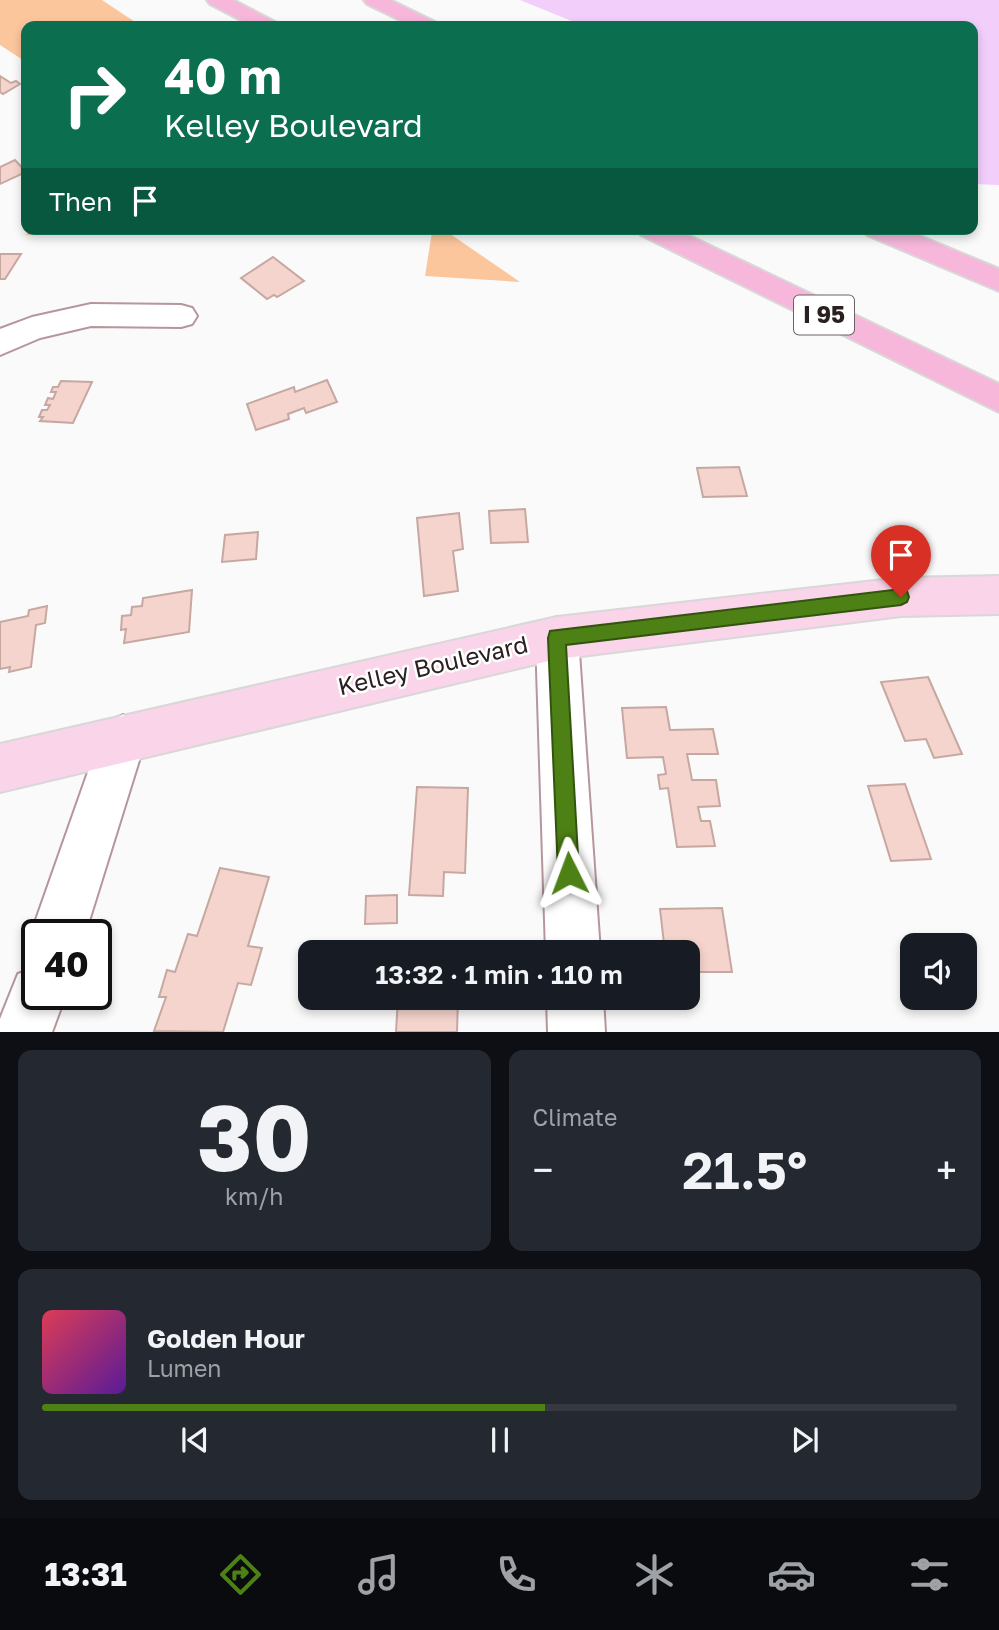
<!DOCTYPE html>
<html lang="en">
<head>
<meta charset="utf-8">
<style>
	:root { --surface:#171b24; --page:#242831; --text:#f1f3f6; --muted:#9ea1a6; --line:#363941; --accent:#4d8115 }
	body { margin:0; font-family:"Golos Text",sans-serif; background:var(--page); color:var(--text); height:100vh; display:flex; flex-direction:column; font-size:26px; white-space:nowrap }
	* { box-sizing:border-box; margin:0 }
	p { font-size:23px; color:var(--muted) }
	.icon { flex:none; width:38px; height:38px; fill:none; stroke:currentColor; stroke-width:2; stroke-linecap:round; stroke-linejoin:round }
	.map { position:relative; height:1032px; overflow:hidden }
	.drawer { display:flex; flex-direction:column; gap:18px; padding:18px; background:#0d0f14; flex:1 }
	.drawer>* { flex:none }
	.top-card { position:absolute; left:21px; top:21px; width:957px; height:214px; border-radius:14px; box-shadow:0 4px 10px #0003; background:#0b6e4f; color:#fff; overflow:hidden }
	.fabs { position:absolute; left:900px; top:933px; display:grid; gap:14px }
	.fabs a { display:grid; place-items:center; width:77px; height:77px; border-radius:14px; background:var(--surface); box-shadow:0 4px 10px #0003; font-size:35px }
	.speed { position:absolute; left:21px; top:919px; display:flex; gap:14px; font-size:35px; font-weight:700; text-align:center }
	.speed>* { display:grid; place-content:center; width:91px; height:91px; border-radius:50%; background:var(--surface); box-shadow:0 4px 10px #0003; line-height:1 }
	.speed .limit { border:4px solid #111; border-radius:10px; background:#fff; color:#111 }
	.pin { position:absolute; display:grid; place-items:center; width:60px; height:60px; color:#fff; margin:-72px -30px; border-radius:50% 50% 50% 0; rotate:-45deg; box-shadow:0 0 7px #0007 }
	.pin .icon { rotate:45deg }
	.me { position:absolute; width:77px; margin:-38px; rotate:357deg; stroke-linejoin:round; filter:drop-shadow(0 0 5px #0008) }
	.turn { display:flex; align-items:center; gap:24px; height:147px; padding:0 28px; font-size:32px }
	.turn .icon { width:91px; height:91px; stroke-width:2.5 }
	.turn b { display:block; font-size:49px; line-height:60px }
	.then { display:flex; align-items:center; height:66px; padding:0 28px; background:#0003; gap:14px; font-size:26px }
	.big { font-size:52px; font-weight:600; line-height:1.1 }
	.drawer .widget { flex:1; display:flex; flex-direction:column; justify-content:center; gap:10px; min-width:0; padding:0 24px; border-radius:14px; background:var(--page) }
	.drawer .dial { align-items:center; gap:0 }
	.dial b { font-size:91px; line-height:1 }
	.song { display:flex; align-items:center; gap:21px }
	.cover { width:84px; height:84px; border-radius:10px; background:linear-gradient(135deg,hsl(350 70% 55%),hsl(270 70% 35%)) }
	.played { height:7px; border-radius:4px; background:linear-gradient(90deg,var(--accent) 55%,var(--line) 55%) }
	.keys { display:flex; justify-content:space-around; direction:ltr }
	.heat { display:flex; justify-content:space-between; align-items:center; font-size:38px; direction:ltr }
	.drawer .tiles { flex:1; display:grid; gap:18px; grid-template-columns:1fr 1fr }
	.widget:last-child { grid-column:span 2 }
	.trip { position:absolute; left:298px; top:940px; width:402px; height:70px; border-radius:14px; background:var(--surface); box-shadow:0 4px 10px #0003; font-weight:600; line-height:70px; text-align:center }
	.menu { display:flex; height:112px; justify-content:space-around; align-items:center; background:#090b0e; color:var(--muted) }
	.menu .icon { width:49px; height:49px }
	.menu .current { color:var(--accent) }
	.menu b { font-size:32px; color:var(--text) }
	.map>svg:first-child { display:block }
	.green { fill:#fcc69d }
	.water { fill:#f2cefb }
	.building { fill:#f4d4cd; stroke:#c6a8a1; stroke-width:2 }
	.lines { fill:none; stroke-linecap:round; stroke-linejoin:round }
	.minor-casing { stroke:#b5979b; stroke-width:4 }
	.major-casing { stroke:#d9d7d7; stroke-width:4 }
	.highway-casing { stroke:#d9d7d7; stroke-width:4 }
	.minor { fill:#fff; fill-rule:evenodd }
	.major { fill:#fad4e9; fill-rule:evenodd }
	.highway { fill:#f6b7da; fill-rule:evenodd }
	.route { fill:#4d8115; stroke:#32540e; stroke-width:2 }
	.labels { text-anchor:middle; stroke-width:5; stroke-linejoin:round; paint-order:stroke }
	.shield { fill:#fff; stroke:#6b6364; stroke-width:2 }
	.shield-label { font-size:23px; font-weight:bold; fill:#2b2021 }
	.street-label { font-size:24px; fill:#2b2021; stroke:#fff }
</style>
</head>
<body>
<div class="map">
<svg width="999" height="1032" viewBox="0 0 999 1032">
	<rect width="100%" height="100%" fill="#fafafa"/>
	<!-- green -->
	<g class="green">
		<path d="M0,0H102L141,26H26V62L0,45Z"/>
		<path d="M31,229H443L520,282L425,276L432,232L26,235Z"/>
	</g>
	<!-- water -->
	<path class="water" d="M520,0H999V185L973,184V26H584Z"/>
	<!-- building -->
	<g class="building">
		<path d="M0,76L11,83L16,81L20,84L3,94L0,92Z"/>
		<path d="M15,160L26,172L0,184V167Z"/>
		<path d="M0,254H21L5,279H0Z"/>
		<path d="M273,257L304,281L277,297L274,295L267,299L241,278Z"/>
		<path d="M327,380L337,402L306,413L304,408L288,414L289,419L256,430L247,404L294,387L295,392Z"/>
		<path d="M61,381L92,382L73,423L40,421L43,417H39L42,410H47L50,405H45L48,398L53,399L56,392H51L53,387H58Z"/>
		<path d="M739,467L747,496L703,497L697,468Z"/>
		<path d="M525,509L528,542L491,543L489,511Z"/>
		<path d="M459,513L463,549L453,551L458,591L424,596L417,518Z"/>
		<path d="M258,532L256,559L222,562L225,535Z"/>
		<path d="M192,590L189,632L124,643L126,629L121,630L122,616L131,615L132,607L142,606L143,598Z"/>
		<path d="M47,606L45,623L36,625L31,667L9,672L10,667L0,669V622L28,616L29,610Z"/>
		<path d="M928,677L962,754L934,758L926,739L905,741L881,682Z"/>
		<path d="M666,707L670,730L713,729L718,754H687L692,780H716L720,806L698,807L701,821H710L715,846L677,847L668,788L660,789L658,775L666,774L663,757L627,758L622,708Z"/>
		<path d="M905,784L931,859L891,861L868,786Z"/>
		<path d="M417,787L468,788L465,873L444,872L443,896L409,895Z"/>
		<path d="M220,868L269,877L248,946L262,948L251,985L238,983L223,1032L154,1031L166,997H159L167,970L175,972L188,934L197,936Z"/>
		<path d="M397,895V923L365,924L366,896Z"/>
		<path d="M722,908L732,972H688V952H665L660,909Z"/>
		<path d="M398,998H458L457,1032H396Z"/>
	</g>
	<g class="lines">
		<defs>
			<g id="minor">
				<path d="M91,304L181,305L192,308L197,316L192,324L181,327L91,326L40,338L0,355V329L32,317Z"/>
				<path d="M557,617L572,623L578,638L600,952H546L536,638L542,623Z"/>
				<path d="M123,715L139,722L146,738L85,934H37V947L31,934L100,738L107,722Z"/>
				<path d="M37,967V994H66L52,1032H0V1019L18,974Z"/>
				<path d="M547,998H603L605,1032H548Z"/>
			</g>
			<path id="major" d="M999,576V614L901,616L557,659L0,792V744L557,617L901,578Z"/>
			<g id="highway">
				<path d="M207,0H233L275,22L278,26H252L210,4Z"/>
				<path d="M364,0H390L435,22L438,26H412L367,4Z"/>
				<path d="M637,229H675L999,384V412L641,235Z"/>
				<path d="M863,229H903L999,269V291L867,235Z"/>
			</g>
		</defs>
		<!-- minor casing -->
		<use href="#minor" class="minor-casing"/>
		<!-- major casing -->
		<use href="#major" class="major-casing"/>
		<!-- highway casing -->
		<use href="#highway" class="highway-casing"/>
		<!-- minor -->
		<use href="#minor" class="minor"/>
		<!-- major -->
		<use href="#major" class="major"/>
		<!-- highway -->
		<use href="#highway" class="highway"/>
	</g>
	<!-- route -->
	<path class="route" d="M901,589L907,591L909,597L907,602L901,605L566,645L579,873L576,881L569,884L561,881L558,873L548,638L550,631Z"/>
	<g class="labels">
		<!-- shield labels -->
		<rect class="shield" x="794" y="295.5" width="60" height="39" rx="5"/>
		<g class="shield-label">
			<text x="824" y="323">I 95</text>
		</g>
		<!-- street labels -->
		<g class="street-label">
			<text transform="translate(433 666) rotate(-13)" y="8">Kelley Boulevard</text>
		</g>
	</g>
</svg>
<div class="fabs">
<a><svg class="icon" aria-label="sound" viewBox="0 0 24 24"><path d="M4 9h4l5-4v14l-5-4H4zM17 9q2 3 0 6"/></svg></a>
</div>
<div class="speed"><div class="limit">40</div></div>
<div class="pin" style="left:901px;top:597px;background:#d93025"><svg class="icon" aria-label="arrive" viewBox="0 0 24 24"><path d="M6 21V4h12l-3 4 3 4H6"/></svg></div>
<svg class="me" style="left:569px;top:873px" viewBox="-20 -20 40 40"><path d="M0-17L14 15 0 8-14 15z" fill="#4d8115" stroke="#fff" stroke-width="4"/></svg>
<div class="trip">13:32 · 1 min · 110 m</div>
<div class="top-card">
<div class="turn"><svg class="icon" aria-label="right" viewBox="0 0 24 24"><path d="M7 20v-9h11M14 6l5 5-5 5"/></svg><div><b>40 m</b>Kelley Boulevard</div></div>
<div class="then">Then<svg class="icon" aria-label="arrive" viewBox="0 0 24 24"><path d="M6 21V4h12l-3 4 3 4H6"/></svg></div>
</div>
</div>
<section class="drawer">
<div class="tiles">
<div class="widget dial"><b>30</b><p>km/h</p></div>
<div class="widget"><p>Climate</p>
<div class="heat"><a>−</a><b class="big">21.5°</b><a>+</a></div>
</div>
<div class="widget">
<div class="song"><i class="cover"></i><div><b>Golden Hour</b><p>Lumen</p></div></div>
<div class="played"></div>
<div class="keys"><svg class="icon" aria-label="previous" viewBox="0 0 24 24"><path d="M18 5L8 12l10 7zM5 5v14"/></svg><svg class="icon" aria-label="pause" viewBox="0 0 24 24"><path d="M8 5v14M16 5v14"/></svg><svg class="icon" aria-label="next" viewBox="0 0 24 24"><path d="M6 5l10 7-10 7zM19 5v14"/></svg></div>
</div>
</div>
</section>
<nav class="menu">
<b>13:31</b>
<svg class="icon current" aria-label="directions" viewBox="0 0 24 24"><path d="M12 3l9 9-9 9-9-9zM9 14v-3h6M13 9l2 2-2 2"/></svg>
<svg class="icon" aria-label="music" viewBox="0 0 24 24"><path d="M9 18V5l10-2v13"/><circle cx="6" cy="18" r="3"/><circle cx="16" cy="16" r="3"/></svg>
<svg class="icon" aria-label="phone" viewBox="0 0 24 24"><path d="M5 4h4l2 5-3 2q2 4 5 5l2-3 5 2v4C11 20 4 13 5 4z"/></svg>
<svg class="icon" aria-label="climate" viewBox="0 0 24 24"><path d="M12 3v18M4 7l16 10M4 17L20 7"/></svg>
<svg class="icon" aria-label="car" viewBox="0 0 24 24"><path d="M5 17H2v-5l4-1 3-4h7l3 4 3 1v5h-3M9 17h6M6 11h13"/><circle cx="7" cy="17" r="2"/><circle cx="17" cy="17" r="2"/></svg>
<svg class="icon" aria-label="filters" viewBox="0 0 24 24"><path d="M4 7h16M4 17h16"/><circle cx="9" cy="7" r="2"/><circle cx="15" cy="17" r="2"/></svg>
</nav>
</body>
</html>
